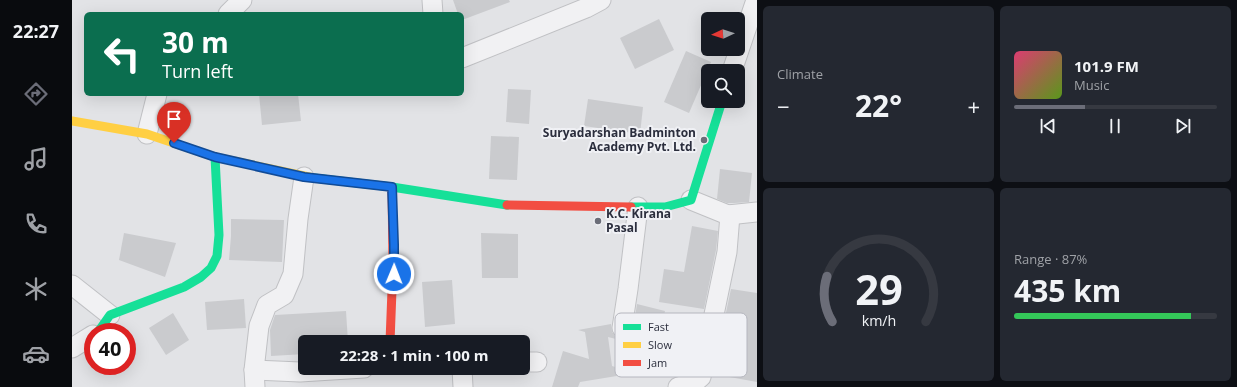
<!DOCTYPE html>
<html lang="en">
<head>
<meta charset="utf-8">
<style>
	:root { --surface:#171b24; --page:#242831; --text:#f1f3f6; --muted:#9ea1a6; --line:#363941; --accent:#6b6d78 }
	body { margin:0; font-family:"Open Sans",sans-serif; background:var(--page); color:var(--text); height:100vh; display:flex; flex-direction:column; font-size:15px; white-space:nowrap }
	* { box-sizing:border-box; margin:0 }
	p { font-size:13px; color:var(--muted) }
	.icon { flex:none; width:22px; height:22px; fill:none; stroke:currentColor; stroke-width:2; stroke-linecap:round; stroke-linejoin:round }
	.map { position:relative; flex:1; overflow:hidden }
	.details { display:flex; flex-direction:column; gap:6px; padding:6px; background:#0d0f14; width:480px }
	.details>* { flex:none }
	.top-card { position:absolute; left:12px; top:12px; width:380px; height:84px; border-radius:6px; box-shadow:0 4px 16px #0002; background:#0b6e4f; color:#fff; overflow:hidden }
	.needle { width:26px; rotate:266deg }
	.buttons { position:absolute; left:629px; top:12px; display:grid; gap:8px }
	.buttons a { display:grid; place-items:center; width:44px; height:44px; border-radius:6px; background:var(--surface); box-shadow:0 4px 16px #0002; font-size:20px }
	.speed { position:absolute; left:12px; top:323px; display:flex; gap:8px; font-size:20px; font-weight:700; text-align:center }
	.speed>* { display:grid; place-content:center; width:52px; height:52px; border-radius:50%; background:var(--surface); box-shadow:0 4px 16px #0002; line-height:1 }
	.speed .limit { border:6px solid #d22; background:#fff; color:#111 }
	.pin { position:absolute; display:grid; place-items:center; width:34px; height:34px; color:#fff; margin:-41px -17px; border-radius:50% 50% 50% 0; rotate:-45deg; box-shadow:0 0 4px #0007 }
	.pin .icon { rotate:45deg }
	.me { position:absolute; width:44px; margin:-22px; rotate:1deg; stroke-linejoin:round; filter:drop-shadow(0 0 3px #0008) }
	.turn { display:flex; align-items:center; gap:14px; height:84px; padding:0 12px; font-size:18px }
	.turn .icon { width:52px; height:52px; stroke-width:2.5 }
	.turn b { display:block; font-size:28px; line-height:34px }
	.big { font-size:30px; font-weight:700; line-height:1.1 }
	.details .widget { flex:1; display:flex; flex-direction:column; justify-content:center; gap:6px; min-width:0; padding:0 14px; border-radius:6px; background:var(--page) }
	.details .dial { align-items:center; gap:0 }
	.dial svg { height:104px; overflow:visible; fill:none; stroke:var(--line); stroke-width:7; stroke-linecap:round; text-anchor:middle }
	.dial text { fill:var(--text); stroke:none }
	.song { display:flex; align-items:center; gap:12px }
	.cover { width:48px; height:48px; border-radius:6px; background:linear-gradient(135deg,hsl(340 70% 55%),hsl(90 70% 35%)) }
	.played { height:4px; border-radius:2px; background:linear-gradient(90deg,var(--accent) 35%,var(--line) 35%) }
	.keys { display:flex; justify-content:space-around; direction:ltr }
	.heat { display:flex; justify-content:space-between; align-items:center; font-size:22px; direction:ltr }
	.charge { height:6px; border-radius:3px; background:linear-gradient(90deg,#34c759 87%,var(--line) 0) }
	.details .tiles { flex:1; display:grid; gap:6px; grid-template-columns:repeat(2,1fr) }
	.trip { position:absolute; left:226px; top:335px; width:232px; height:40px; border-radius:6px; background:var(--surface); box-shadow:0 4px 16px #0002; font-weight:700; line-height:40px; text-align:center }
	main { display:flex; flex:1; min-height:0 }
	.tab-bar { display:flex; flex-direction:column; width:72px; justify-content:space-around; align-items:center; background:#090b0e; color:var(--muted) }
	.tab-bar .icon { width:28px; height:28px }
	.tab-bar .current { color:var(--accent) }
	.tab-bar b { font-size:18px; color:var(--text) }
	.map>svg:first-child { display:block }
	.building { fill:#cacbce }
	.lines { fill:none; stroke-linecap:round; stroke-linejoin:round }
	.street-casing { stroke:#c0c1c4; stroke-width:21 }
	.street { stroke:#f1f1f3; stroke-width:19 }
	.fast { stroke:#16e098; stroke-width:9 }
	.slow { stroke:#ffcf43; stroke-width:9 }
	.jam { stroke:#f24e42; stroke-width:9 }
	.route-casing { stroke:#114b97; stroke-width:10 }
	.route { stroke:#1a73e8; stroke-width:7 }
	.poi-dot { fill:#6b6d78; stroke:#f0f1f5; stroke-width:1.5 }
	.labels { text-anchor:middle; stroke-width:4; stroke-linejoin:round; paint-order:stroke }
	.poi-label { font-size:12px; font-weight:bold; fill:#2b2e3d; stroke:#f0f1f5; text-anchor:end }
	.key { fill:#f0f1f5; stroke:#b5b6be; stroke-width:1 }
	.key-label { font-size:11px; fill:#2b2e3d }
</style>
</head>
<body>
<main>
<nav class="tab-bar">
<b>22:27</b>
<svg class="icon current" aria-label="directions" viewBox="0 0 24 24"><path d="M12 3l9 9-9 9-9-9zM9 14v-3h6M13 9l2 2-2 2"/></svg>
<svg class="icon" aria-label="music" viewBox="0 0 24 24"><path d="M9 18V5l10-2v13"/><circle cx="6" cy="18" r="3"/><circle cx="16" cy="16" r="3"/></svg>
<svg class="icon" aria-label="phone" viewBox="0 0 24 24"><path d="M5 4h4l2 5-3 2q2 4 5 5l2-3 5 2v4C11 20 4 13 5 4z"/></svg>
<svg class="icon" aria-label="climate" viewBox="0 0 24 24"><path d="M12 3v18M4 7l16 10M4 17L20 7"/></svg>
<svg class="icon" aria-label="car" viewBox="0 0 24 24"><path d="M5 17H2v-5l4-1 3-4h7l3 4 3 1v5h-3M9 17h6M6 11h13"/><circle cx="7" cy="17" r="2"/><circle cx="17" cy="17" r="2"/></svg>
</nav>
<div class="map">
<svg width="685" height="387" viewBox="0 0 685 387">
	<rect width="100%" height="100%" fill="#e2e3e6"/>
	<!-- building -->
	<g class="building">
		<path d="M381,0H437L438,2L390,20V14H386Z"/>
		<path d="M587,19L602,50L563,69L548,38Z"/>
		<path d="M614,51L639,62L617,113L592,102Z"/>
		<path d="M436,89L459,90L457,124L434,122Z"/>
		<path d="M187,94H226L229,121L190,125Z"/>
		<path d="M516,99L571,107L568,134L512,126Z"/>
		<path d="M419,136L447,137L445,180L417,179Z"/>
		<path d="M648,169L680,173L677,202L662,203H655L645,199Z"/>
		<path d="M159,219L212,220L210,262L157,260L159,236Z"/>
		<path d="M620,226L646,231L644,250L632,309L587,302L592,269L612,272Z"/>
		<path d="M52,233L104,243L93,277L47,260Z"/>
		<path d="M409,233L446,234V278H410Z"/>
		<path d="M380,280L383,324L353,327L350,282Z"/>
		<path d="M659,289L685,293V382L641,374Z"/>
		<path d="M172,299L174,328L135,330L133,302Z"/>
		<path d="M565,304L593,311L584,349L536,337L540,366L563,373L508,382L506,387H480L491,351L517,359L513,332L506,330L539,324L540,332L543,336L549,339L554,338L558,335L561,330Z"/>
		<path d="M274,311L276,342H233V354L199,356L198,330L203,315Z"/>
		<path d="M101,313L117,340L94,355L77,328Z"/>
	</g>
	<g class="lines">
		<defs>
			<g id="street">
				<path d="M360,0L361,14"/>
				<path d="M156,14L170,0"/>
				<path d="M390,58L514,8L529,0"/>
				<path d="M660,71L684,0"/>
				<path d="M75,134L85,94"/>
				<path d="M619,200L656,215L685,212"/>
				<path d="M0,285L38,315"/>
				<path d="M550,328L556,289L566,207"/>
				<path d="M0,348L21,335"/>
				<path d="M451,362H465"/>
				<path d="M390,368L391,387"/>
				<path d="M182,370L228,372L292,368"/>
				<path d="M183,387L182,370L187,326L195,305L212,295L221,274L226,219L232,177"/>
				<path d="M606,387L623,382L629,377L655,252L658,215"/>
			</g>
		</defs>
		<!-- street casing -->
		<use href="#street" class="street-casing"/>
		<!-- street -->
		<use href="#street" class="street"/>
		<!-- fast -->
		<g class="fast">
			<path d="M242,178L320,187L435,205"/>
			<path d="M559,207H593L619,200L650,101"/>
			<path d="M26,332L38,315L112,287L129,277L139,268L145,256L147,235L143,157"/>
		</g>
		<!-- slow -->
		<path class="slow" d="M0,121L75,134L143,157L242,178"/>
		<!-- jam -->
		<g class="jam">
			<path d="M435,205L559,207"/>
			<path d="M318,342L321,264L320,187"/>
		</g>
	</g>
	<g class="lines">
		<defs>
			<path id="route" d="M102,143L143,157L232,177L320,187L322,245V274"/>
		</defs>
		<!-- route casing -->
		<use href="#route" class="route-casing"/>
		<!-- route -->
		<use href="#route" class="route"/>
	</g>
	<!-- markers -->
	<g class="poi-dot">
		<circle cx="632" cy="140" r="4"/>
		<circle cx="526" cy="221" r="4"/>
	</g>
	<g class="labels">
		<!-- poi labels -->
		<g class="poi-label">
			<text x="624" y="137">Suryadarshan Badminton<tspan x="624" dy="14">Academy Pvt. Ltd.</tspan></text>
			<text x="534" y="218" text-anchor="start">K.C. Kirana<tspan x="534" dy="14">Pasal</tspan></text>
		</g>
	</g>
	<!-- legend -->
	<rect x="543" y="313" width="132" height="64" rx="6" class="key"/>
	<rect x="551" y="324" width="18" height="6" fill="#16e098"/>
	<rect x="551" y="342" width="18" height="6" fill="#ffcf43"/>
	<rect x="551" y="360" width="18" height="6" fill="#f24e42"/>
	<g class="key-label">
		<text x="576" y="331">Fast</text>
		<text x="576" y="349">Slow</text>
		<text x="576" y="367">Jam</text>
	</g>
</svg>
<div class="buttons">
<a><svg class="needle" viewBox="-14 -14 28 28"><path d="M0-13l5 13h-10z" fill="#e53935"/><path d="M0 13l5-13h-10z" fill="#9ea1a6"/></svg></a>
<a><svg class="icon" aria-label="search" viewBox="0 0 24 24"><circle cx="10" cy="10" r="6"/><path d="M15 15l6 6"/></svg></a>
</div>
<div class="speed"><div class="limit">40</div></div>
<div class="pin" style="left:102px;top:143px;background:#d93025"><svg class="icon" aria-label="arrive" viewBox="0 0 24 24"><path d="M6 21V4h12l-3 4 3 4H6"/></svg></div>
<svg class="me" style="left:322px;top:274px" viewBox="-20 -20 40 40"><circle r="17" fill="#1a73e8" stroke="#fff" stroke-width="3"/><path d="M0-11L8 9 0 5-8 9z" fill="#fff"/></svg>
<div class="trip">22:28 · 1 min · 100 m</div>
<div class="top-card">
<div class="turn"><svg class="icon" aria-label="left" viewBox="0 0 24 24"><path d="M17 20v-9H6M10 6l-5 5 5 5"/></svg><div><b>30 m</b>Turn left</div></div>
</div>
</div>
<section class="details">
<div class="tiles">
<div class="widget"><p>Climate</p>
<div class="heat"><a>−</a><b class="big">22°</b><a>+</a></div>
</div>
<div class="widget">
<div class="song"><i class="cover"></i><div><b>101.9 FM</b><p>Music</p></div></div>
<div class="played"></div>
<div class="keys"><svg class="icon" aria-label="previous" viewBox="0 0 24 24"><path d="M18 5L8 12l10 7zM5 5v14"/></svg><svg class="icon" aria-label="pause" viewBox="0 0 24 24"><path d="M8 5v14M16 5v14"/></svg><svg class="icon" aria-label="next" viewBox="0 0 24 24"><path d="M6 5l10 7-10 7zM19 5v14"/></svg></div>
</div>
<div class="widget dial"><svg viewBox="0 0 100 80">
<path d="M14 69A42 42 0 1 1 86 69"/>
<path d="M14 69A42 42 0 0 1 10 34" stroke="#6b6d78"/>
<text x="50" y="56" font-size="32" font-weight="700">29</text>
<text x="50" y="72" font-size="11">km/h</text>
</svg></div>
<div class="widget"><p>Range · 87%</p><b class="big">435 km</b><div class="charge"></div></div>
</div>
</section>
</main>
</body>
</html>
